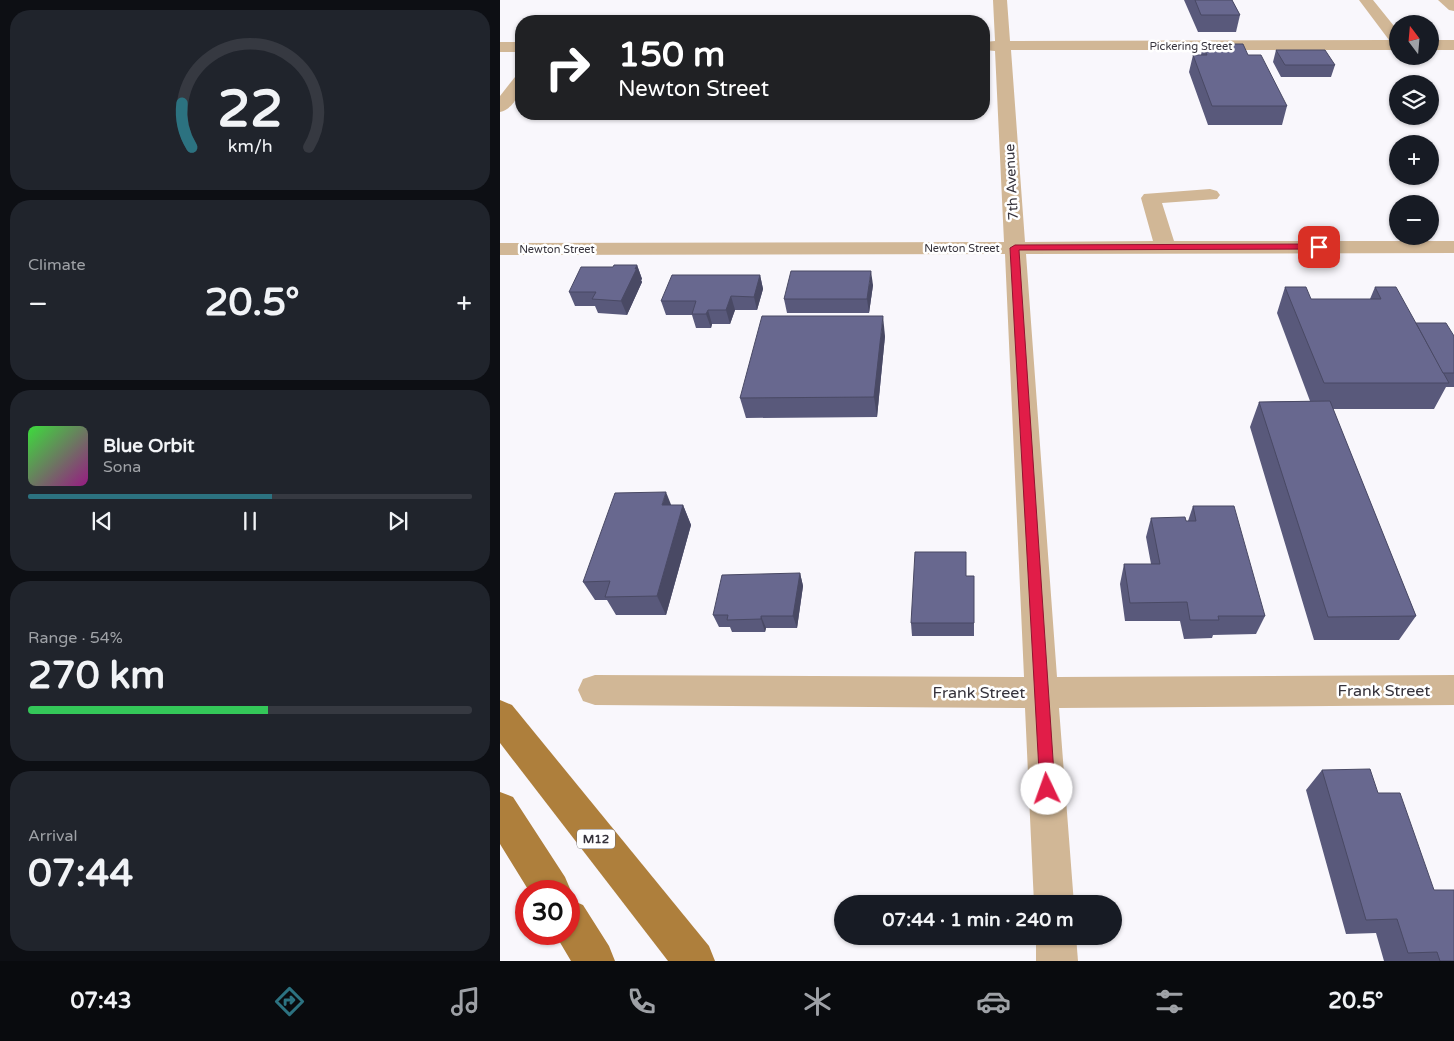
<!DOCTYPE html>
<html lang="en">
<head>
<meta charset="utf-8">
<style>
	:root { --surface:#171b24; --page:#20242c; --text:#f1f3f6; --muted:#9ea1a6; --line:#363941; --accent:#2c7280 }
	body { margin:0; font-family:"Varela Round",sans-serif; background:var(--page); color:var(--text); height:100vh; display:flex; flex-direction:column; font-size:19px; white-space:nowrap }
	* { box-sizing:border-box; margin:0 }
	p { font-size:16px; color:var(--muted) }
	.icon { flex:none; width:28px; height:28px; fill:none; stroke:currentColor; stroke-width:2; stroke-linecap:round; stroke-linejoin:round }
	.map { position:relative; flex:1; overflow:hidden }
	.side { display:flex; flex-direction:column; gap:10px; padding:10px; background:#0d0f14; width:500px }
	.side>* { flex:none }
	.banner { position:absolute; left:15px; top:15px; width:475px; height:105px; border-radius:20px; box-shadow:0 1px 4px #0004; background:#202124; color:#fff; overflow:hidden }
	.needle { width:32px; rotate:344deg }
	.fabs { position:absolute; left:889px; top:15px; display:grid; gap:10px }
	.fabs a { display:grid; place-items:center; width:50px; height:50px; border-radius:50%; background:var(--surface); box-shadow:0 1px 4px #0004; font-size:25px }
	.speed { position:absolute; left:15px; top:880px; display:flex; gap:10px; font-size:25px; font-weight:700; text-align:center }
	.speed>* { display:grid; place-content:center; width:65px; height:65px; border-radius:50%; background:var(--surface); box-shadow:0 1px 4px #0004; line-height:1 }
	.speed .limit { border:8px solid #d22; background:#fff; color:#111 }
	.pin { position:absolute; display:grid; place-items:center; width:42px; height:42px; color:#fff; margin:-21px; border-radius:10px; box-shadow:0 2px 8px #0006 }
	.me { position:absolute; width:55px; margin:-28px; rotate:357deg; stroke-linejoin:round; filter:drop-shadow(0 0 4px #0008) }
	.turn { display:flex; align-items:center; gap:18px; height:105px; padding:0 20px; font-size:22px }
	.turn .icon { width:65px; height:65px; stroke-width:2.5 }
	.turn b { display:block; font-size:35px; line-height:42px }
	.big { font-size:38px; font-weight:700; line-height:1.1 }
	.side .tile { flex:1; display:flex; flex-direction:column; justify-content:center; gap:8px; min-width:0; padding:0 18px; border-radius:20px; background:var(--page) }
	.side .dial { align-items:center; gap:0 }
	.dial svg { height:130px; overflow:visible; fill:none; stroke:var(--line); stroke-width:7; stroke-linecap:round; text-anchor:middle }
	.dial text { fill:var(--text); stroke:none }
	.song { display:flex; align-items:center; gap:15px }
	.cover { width:60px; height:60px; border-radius:8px; background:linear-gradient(135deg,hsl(120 70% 55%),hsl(310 70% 35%)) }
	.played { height:5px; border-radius:2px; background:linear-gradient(90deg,var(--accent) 55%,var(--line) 55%) }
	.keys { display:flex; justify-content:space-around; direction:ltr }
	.heat { display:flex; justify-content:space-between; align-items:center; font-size:28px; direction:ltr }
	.charge { height:8px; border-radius:4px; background:linear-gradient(90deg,#34c759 54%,var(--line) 0) }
	.trip { position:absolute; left:334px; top:895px; width:288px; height:50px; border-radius:25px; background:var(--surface); box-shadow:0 1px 4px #0004; font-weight:700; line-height:50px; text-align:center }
	.menu { display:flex; height:80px; justify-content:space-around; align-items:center; background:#090b0e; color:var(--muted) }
	.menu .icon { width:35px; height:35px }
	.menu .on { color:var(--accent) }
	.menu b { font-size:22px; color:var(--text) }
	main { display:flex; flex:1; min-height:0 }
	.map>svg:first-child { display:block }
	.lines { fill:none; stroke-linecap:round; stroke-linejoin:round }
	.minor { fill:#d1b796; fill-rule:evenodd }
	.major { fill:#ae7f3c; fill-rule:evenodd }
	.wall { fill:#59597b }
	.shaded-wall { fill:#494964 }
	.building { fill:#68688f; stroke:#494964 }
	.route { fill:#e11d48; stroke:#92132f }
	.labels { text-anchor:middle; stroke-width:5; stroke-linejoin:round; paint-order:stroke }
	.far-street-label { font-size:11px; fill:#36333c; stroke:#fff }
	.shield { fill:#fff; stroke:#727076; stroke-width:1 }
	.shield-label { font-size:12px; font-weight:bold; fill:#36333c }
	.street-label { font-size:14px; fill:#36333c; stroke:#fff }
	.near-street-label { font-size:16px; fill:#36333c; stroke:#fff }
</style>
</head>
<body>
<main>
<section class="side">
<div class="tile dial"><svg viewBox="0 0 100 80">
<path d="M14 69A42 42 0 1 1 86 69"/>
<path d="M14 69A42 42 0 0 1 8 42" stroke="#2c7280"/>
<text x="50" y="56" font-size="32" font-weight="700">22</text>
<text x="50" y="72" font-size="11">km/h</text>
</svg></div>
<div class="tile"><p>Climate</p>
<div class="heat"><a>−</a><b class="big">20.5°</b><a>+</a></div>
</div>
<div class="tile">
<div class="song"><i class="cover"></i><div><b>Blue Orbit</b><p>Sona</p></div></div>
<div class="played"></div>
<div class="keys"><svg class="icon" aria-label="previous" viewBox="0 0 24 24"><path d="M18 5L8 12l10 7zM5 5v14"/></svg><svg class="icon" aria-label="pause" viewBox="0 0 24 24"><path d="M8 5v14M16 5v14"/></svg><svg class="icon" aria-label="next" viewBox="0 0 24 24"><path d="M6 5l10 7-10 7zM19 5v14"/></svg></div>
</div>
<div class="tile"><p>Range · 54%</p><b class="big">270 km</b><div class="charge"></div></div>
<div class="tile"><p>Arrival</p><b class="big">07:44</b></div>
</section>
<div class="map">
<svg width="954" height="961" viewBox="0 0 954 961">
	<rect width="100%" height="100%" fill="#f9f7fc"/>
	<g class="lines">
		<!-- minor -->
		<g class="minor">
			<path d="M493,0H507L510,41L889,40L859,0H873L898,31V50H511L525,242L653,241L641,198L644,194L710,189L717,191L720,195L717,199L662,203L674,241H954V253L526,254L557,677L954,675V705L559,708L574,904H534L525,708L95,705L83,701L78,690L83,679L95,675L524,677L505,254L0,255V243L504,242L495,51L484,50V42L495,41Z"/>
			<path d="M938,0H954V11L949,10Z"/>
			<rect x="930" y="40" width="24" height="10"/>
			<rect x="0" y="42" width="21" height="10"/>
			<path d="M21,75C22,89 16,108 0,112V96L15,77Z"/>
			<path d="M536,936H576L578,961H536Z"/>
		</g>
		<!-- major -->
		<g class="major">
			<path d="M0,700L12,705L209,946L215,961H168L0,743Z"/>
			<path d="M0,792L13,797L65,877L71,891L69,895V891H29L0,844Z"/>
			<path d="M69,899L83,905L109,946L115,961H71L55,934H69Z"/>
		</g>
	</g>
	<!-- wall -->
	<g class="wall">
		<path d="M684,0H732L740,15L736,32H698Z"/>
		<path d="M729,44L748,55L787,106L782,125H708L689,72L693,55H701L703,46H728Z"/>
		<path d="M776,50L835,65L831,77H781L773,62Z"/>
		<path d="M137,265L142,279L141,280L142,282L127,315L98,313L95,306H75L69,292L113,267Z"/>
		<path d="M260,275L263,289L257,310H235L230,324H212L211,328H196L192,315H166L161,301Z"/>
		<path d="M373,285L369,313H287L284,299Z"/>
		<path d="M785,287L811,299H870L875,287L916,323L954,336V387H946L934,409H833L916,616L899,640H814L750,427L759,402L810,401L777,313Z"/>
		<path d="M385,336L377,417L246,418L240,398Z"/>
		<path d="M171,505H183L191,525L166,615H116L107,600H95L83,582Z"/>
		<path d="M693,506L765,616L756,634L713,635L712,638L684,639L680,621H625L620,584L624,564H651L646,537L651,518L688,521Z"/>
		<path d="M300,573L303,586L297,628H266L265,632H232L230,627H219L213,615Z"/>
		<path d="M467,576H474V636H412L411,623Z"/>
		<path d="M822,770L878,793L954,961H884L876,933L846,934L806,790Z"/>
	</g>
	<!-- shaded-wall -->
	<g class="shaded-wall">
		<path d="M137,265L142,279L141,280L142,282L127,315L121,301Z"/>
		<path d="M371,271L373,285L369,313L367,299Z"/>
		<path d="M260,275L263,289L257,310L254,297Z"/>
		<path d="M231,296L235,310L230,324L226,310Z"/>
		<path d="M208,310L212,324L211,328L206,314Z"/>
		<path d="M383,316L385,336L377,417L374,397Z"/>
		<path d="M166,492L174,512L162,505Z"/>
		<path d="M183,505L191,525L166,615L157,596Z"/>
		<path d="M300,573L303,586L297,628L293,616Z"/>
		<path d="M261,616L266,628L265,632L261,619Z"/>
	</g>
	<!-- building -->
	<g class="building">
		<path d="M695,0H732L740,15H701Z"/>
		<path d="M729,44H743L748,55H761L787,106H712L693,55H707L703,46H730Z"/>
		<path d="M776,50H825L835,65H785Z"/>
		<path d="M114,265H137L135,269L137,268L121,301L92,299L96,292H69L81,267H113Z"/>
		<path d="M291,271H371L367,299H284Z"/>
		<path d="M172,275H260L254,297L231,296L226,310H208L206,314H192L196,301H161Z"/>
		<path d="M785,287H806L811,299H881L875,287H896L949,383H824Z"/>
		<path d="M262,316H383L374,397L240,398Z"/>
		<path d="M916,323H946L954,336V373H943Z"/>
		<path d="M830,401L916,616L828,617L759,402Z"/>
		<path d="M166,492L162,505H183L157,596L105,597L110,581L83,582L115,493Z"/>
		<path d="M693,506H734L765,616H718L719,620H690L687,602L630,603L624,564H660L651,518L685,517L686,521H696Z"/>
		<path d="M415,552H466V576H474V623H411Z"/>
		<path d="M300,573L293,616H261V619L227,620L228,615H213L222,575Z"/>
		<path d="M870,769L878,793H900L934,890H954V961H940L937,952L908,953L897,919L866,920L822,770Z"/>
	</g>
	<!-- route -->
	<path class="route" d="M819,244L823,247L822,249L519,250L555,789L552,794L547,796L542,794L540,789L510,248L515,245Z"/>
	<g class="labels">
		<!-- far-street labels -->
		<g class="far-street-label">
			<text x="691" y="50">Pickering Street</text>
			<text x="462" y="252">Newton Street</text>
			<text x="57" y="253">Newton Street</text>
		</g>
		<!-- shield labels -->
		<rect class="shield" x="77" y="829.5" width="38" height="19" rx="4"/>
		<g class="shield-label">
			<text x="96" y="843">M12</text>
		</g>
		<!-- street labels -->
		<g class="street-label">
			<text transform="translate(511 182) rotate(-93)" y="5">7th Avenue</text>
		</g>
		<!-- near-street labels -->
		<g class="near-street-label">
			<text x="884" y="696">Frank Street</text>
			<text x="479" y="698">Frank Street</text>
		</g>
	</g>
</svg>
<div class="fabs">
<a><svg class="needle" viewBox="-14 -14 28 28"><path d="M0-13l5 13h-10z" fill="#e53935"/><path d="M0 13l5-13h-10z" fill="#9ea1a6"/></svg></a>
<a><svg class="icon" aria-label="layers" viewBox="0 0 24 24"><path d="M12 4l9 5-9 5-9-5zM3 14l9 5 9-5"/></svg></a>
<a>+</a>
<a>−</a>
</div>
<div class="speed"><div class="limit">30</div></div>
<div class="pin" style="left:819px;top:247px;background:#d93025"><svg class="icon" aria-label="arrive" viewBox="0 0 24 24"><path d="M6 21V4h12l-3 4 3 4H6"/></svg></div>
<svg class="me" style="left:547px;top:789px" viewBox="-20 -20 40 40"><circle r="19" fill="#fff"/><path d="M0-13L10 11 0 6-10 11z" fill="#e11d48"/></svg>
<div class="trip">07:44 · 1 min · 240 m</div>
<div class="banner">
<div class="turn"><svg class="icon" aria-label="right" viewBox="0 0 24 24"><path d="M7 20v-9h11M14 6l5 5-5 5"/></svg><div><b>150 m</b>Newton Street</div></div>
</div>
</div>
</main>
<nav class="menu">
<b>07:43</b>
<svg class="icon on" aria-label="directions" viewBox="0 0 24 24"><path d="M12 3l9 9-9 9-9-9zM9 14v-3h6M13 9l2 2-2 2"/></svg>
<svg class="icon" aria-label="music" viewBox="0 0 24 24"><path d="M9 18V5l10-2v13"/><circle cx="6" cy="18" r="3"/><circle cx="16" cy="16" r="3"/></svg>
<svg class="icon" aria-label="phone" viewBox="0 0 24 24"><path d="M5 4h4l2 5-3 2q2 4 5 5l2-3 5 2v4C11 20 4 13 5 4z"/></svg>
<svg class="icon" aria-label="climate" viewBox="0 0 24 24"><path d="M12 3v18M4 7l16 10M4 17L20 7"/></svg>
<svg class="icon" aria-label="car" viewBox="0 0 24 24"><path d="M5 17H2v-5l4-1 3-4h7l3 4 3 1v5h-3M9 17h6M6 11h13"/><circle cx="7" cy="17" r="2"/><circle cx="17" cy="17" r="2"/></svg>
<svg class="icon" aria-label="filters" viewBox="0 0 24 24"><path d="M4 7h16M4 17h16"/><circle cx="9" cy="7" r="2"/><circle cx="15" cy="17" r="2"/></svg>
<b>20.5°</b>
</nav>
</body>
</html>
